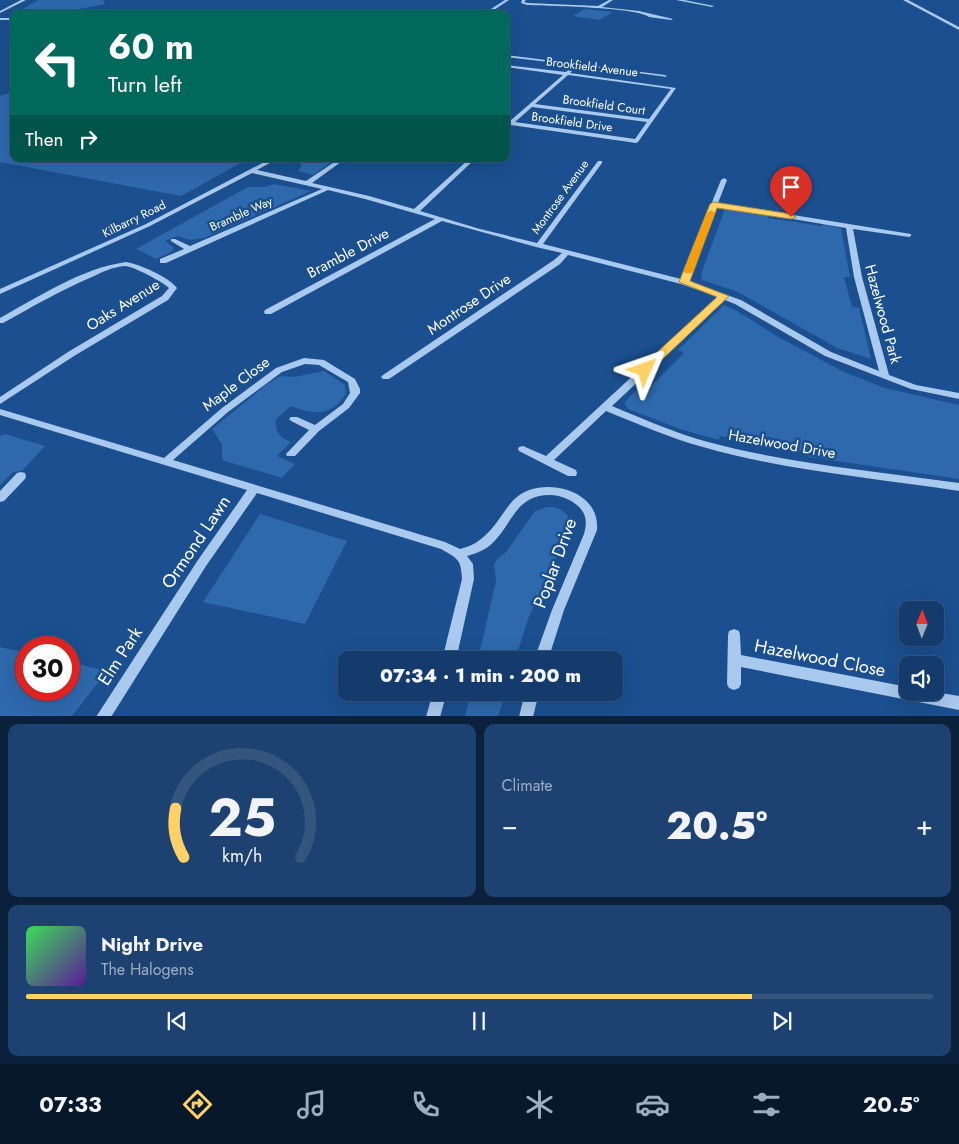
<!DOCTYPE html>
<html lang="en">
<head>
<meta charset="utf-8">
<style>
	:root { --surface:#143b6b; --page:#1d4271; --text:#f1f3f6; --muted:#9dadc1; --line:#33557e; --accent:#ffd166 }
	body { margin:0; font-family:Jost,sans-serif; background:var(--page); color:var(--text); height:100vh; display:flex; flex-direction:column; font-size:19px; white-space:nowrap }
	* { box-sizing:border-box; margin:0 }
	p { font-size:16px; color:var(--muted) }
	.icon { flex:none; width:28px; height:28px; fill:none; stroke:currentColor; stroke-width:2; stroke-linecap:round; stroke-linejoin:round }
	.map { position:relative; height:716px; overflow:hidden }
	.side { display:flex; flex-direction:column; gap:8px; padding:8px; background:#0b203b; flex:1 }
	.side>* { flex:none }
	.guide { position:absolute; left:10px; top:10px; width:500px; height:152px; border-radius:10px; box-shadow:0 5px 20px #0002,0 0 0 1px var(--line); background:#00695c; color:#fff; overflow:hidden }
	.needle { width:32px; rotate:1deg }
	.buttons { position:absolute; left:899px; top:601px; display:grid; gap:10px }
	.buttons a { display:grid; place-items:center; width:45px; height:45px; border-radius:10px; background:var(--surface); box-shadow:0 5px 20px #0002,0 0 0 1px var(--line); font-size:25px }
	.speed { position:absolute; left:15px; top:636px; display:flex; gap:10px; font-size:25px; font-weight:700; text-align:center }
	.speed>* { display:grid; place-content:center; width:65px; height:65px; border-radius:50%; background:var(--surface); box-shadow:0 5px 20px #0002,0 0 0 1px var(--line); line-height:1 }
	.speed .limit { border:8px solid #d22; background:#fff; color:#111 }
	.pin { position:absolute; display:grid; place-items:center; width:42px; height:42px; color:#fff; margin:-51px -21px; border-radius:50% 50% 50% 0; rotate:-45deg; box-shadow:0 0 5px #0007 }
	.pin .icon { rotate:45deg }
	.me { position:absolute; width:55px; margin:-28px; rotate:47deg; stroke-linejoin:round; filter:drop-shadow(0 0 4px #0008) }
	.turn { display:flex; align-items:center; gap:18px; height:105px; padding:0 15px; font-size:22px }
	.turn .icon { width:65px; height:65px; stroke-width:2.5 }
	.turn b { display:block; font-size:35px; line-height:42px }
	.then { display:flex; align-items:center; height:48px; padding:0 15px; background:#0003; gap:10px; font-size:19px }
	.big { font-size:38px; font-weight:800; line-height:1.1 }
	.side .widget { flex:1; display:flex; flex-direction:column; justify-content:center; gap:8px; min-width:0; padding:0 18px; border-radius:10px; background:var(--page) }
	.side .dial { align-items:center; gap:0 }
	.dial svg { height:130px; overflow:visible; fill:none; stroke:var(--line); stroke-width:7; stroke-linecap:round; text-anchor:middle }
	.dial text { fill:var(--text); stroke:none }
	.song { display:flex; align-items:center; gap:15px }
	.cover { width:60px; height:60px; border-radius:8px; background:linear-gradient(135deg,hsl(130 70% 55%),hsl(270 70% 35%)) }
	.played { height:5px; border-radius:2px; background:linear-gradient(90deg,var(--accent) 80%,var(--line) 80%) }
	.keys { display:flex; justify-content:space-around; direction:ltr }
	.heat { display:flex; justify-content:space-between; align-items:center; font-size:28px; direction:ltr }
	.side .tiles { flex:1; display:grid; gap:8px; grid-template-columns:1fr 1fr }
	.widget:last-child { grid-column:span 2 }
	.trip { position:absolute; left:338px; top:651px; width:285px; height:50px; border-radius:10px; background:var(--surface); box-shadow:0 5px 20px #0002,0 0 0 1px var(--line); font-weight:800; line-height:50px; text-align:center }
	.menu { display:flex; height:80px; justify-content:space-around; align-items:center; background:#08182b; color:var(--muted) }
	.menu .icon { width:35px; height:35px }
	.menu .selected { color:var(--accent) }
	.menu b { font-size:22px; color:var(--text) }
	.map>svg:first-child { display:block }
	.green { fill:#2e69ad }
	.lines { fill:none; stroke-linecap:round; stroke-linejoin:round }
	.minor { fill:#a9c9ee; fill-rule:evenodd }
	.route { fill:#ffd166; stroke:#a68842 }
	.slow { fill:#f59e0b }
	.labels { text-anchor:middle; stroke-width:5; stroke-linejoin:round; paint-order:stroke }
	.far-street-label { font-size:12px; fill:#fff; stroke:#1b4f8f }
	.street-label { font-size:15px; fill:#fff; stroke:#1b4f8f }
	.near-street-label { font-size:18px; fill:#fff; stroke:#1b4f8f }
</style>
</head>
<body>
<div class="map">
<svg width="959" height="717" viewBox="0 0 959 717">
	<rect width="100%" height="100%" fill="#1b4f8f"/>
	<!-- green -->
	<g class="green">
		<path d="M39,0H103L105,4L53,14H13Z"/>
		<path d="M584,9L613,12L599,20L573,16Z"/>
		<path d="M14,91V159H248L181,196L0,162V96Z"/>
		<path d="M300,159H336L313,175L298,171L302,165L297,160Z"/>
		<path d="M274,184L311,191L204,238L190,240L177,236L165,241L174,248L171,252L156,259L136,249L248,187H265Z"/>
		<path d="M725,209L768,215V218L822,226L823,224L841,228L850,277H844L852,307L859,308L871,359L837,348L738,292L702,280L701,274Z"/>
		<path d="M724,305L737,311L780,338L844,372L885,388L959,405V479L809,457L808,453L720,436L719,440L683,430L628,409L624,403L643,383L651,386L684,353L678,350Z"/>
		<path d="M324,371L345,385L346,394C331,417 313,415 291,406L276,419C275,432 279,437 291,442L277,456L295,464L282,478L222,460V444L212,429L266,385L280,376L294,377Z"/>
		<path d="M5,434L45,446L22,471L13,472L0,485V436Z"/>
		<path d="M547,507C560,506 571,513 570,528L528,619L515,660H478L496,581L494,564L497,559L506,552L535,511Z"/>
		<path d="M260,514L347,541L305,624L203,602Z"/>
		<path d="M0,647L26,653V690H69V662L107,671L72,716H0Z"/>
		<path d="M471,693H506L498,716H465Z"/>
	</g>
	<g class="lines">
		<!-- minor -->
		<g class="minor">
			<path d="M21,0H26L0,13V11Z"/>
			<path d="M505,0H509L488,14H483Z"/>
			<path d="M522,0H526L524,2L528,3L598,6L609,0H613L602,7L639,11L673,19L671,20L649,17C637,7 548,6 527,5L521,3Z"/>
			<path d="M676,0H684L714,6L712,7Z"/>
			<path d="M903,0H908L959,27V30Z"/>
			<rect x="0" y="18" width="14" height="2"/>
			<path d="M506,55L665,75L667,77L579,65L570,73L676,88L638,142L636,143L511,125L506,124V120L510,121L563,75L506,67V65L566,72L574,65L506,57ZM568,75L671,89L649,119L535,104ZM532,107L647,122L635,139L515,122Z"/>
			<path d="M270,159H277L257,170L306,181L339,159H345L312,183L369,196L414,209L469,159H475L420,211L480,229L537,243L598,161H602V163L543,244L681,279L721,180L724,178L727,180L718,203L911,234V236L909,237L853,229L862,277L889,375L916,385L959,393V399L911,389L825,356L735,304L725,300L612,406C643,419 675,433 708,442C790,464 875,471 959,483V491C874,478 786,471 703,447C670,438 638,424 606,411L554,460L576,470L577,473L576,476H568L519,451L518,449L519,447L523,446L546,456L718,297L681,284L568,255L560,264L389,379H383L381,377L383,375L554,260L562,253L536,247L442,221L271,314H265L264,312L265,310L435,219L365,199L328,190L166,263H160V259L184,249L171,241V239H175L190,246L322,189L252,173L150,226L0,294V289L146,224ZM717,206L846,228L854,277L879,371L831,352L741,300L688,281Z"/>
			<path d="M126,262C139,264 169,277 177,288L168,300L74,356L0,404V397L68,352L162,296L169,288C163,282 133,266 125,266C113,267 102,272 92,277C61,290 32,307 3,323H0V318C38,297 82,268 126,262Z"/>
			<path d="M304,358L324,360L355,379L360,389V393L349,408L319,431L295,456H287L286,454L309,430L291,421L289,419L291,417H297L315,425L343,404L350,393L348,382L319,365L305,364L282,372L228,412L173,460L445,542L460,549C468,547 475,544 481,539C508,518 506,488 548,487C561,487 575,491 584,499C594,507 598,518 597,530L564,610L548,660H534L552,610L584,534C587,523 587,514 578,506C570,499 560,495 550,495C513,495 513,527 488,547C482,551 475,554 467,556L473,564L474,579L456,660H442L462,579C461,559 458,559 441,549L257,493L206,566L111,717H96L198,560L247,490L0,415V409L164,458L222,408L276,368Z"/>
			<path d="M21,472L25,473L26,476L25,479L4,501L0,502V491L17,473Z"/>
			<path d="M734,629L739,631L740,635L741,655L908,687V692H935L959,696V710L741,667V684L739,688L734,690L729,688L727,684L728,635L729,631Z"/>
			<path d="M433,692H447L440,717H426Z"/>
			<path d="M525,692H539L533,717H519Z"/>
		</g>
	</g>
	<!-- route -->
	<path class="route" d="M714,202L791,214L796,217L791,219L717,208L690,281L729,296L649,372H641L639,370L641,367L717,297L679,282L710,204Z"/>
	<!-- slow -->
	<path class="slow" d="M711,210L715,213L693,271L692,273H685L684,271L707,213Z"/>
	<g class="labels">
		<!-- far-street labels -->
		<g class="far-street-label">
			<text transform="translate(592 67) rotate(7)" y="4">Brookfield Avenue</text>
			<text transform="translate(604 105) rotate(8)" y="4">Brookfield Court</text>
			<text transform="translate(572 122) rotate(8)" y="4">Brookfield Drive</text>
			<text transform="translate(560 197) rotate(-54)" y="4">Montrose Avenue</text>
			<text transform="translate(241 214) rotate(-24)" y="4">Bramble Way</text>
			<text transform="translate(134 219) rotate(-26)" y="4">Kilbarry Road</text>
		</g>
		<!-- street labels -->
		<g class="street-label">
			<text transform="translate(348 253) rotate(-28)" y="5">Bramble Drive</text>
			<text transform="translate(469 304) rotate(-34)" y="5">Montrose Drive</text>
			<text transform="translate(123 305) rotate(-32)" y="5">Oaks Avenue</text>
			<text transform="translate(883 314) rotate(75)" y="5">Hazelwood Park</text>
			<text transform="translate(236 384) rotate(-37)" y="5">Maple Close</text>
			<text transform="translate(782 444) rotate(10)" y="5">Hazelwood Drive</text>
		</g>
		<!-- near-street labels -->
		<g class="near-street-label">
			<text transform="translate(196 542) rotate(-56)" y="6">Ormond Lawn</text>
			<text transform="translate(555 563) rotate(-70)" y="6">Poplar Drive</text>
			<text transform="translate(120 656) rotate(-57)" y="6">Elm Park</text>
			<text transform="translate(820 658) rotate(11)" y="6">Hazelwood Close</text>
		</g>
	</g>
</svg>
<div class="buttons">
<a><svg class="needle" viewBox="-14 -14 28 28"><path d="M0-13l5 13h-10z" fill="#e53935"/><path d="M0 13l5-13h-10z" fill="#9dadc1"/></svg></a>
<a><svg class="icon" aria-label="sound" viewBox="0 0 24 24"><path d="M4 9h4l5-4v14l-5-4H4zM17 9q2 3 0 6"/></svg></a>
</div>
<div class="speed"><div class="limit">30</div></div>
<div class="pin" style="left:791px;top:217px;background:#d93025"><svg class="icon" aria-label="arrive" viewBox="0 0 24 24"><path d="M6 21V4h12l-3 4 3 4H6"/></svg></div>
<svg class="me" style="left:645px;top:370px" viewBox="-20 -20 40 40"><path d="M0-17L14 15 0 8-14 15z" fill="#ffd166" stroke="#fff" stroke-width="4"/></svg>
<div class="trip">07:34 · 1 min · 200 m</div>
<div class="guide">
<div class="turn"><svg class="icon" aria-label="left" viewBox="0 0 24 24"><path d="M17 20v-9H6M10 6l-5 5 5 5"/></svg><div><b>60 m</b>Turn left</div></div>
<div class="then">Then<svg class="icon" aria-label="right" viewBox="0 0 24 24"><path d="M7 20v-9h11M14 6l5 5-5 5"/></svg></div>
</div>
</div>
<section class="side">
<div class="tiles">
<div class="widget dial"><svg viewBox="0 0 100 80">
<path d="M14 69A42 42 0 1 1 86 69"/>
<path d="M14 69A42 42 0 0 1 9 39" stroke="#ffd166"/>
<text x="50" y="56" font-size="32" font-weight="700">25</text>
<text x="50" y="72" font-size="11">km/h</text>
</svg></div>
<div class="widget"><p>Climate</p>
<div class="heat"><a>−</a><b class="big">20.5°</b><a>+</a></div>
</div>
<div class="widget">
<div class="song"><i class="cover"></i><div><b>Night Drive</b><p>The Halogens</p></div></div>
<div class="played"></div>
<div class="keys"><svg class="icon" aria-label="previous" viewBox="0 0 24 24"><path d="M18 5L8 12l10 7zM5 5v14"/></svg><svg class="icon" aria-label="pause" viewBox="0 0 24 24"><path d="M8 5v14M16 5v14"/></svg><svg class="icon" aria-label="next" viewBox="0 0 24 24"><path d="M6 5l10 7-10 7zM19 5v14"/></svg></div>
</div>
</div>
</section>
<nav class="menu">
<b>07:33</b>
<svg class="icon selected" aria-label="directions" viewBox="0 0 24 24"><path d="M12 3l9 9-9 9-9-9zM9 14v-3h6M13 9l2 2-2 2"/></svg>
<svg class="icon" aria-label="music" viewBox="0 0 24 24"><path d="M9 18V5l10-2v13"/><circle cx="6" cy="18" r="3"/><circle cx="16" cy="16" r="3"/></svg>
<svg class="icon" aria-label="phone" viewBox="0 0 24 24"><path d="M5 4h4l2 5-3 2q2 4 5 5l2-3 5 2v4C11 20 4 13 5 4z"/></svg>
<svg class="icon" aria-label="climate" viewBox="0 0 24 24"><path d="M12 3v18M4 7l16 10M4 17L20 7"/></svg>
<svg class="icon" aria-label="car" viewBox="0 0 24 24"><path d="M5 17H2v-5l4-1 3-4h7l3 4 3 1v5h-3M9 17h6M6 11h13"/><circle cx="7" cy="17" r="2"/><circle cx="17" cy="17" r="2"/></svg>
<svg class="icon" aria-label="filters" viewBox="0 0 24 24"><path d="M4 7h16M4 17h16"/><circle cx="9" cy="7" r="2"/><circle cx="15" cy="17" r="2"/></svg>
<b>20.5°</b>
</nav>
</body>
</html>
